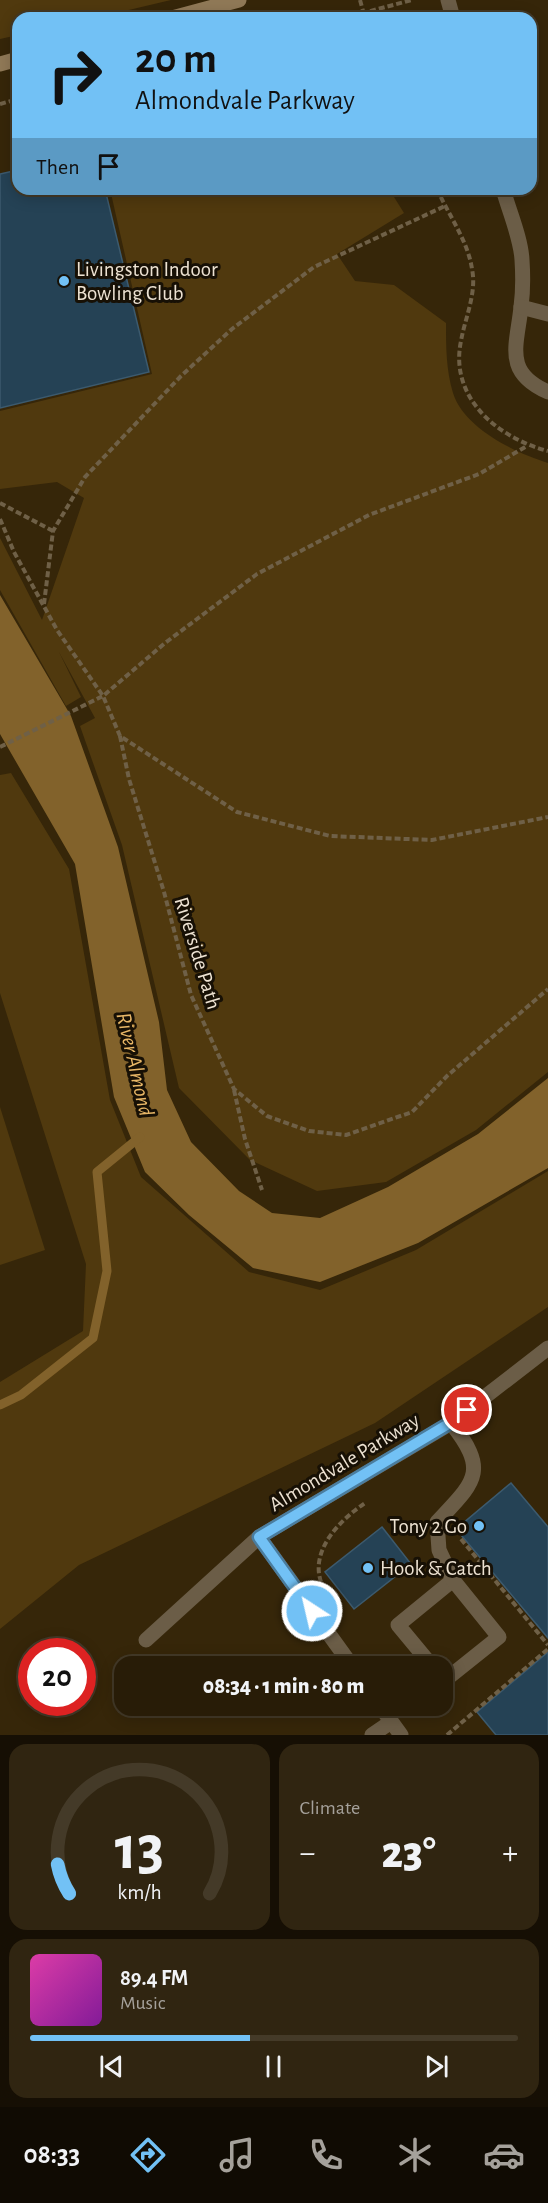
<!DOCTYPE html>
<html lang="en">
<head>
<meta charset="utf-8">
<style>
	:root { --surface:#281c07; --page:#302511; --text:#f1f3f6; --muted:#a5a19b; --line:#443a28; --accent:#72c1f5 }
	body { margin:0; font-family:"Alegreya Sans",sans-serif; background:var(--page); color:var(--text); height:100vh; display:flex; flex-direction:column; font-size:22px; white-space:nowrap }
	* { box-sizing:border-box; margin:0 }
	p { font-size:20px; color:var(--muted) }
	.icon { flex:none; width:33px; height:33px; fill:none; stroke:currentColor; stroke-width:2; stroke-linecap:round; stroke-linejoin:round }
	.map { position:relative; height:1735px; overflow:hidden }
	.sheet { display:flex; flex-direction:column; gap:9px; padding:9px; background:#160f04; flex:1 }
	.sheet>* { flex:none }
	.guide { position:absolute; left:12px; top:12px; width:525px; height:183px; border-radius:18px; box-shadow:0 3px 15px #0003,0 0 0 2px var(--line); background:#72c1f5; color:#111; overflow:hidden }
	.speed { position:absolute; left:18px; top:1638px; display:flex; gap:12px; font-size:30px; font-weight:700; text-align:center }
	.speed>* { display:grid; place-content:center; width:78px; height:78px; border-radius:50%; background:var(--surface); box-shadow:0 3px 15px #0003,0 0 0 2px var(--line); line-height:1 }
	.speed .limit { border:9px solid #d22; background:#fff; color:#111 }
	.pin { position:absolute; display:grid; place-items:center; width:51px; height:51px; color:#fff; margin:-26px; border:3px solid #fff; border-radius:50%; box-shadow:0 2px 6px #0007 }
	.me { position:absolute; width:66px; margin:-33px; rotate:325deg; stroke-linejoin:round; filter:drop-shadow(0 0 4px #0008) }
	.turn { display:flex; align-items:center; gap:21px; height:126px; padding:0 24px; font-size:27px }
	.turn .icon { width:78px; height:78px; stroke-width:2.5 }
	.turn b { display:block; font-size:42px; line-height:51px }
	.then { display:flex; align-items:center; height:57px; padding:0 24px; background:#0003; gap:12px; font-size:22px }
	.big { font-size:45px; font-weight:800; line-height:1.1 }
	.sheet .card { flex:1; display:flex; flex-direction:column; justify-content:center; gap:9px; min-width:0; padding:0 21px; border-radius:18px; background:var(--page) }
	.sheet .dial { align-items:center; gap:0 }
	.dial svg { height:156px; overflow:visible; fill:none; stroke:var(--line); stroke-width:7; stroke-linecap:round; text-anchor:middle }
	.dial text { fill:var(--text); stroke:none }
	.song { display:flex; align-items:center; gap:18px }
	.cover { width:72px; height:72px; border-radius:9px; background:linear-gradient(135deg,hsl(320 70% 55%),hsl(290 70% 35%)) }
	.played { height:6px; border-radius:3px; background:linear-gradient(90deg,var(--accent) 45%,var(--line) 45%) }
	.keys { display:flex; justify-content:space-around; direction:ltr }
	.heat { display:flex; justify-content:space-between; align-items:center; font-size:33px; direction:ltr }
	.sheet .tiles { flex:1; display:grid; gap:9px; grid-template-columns:1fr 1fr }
	.card:last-child { grid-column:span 2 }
	.trip { position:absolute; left:114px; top:1656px; width:339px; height:60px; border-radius:18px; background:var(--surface); box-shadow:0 3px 15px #0003,0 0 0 2px var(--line); font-weight:800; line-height:60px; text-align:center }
	.tab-bar { display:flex; height:96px; justify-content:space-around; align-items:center; background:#100b03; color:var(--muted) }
	.tab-bar .icon { width:42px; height:42px }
	.tab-bar .current { color:var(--accent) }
	.tab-bar b { font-size:27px; color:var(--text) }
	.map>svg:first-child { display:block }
	.green { fill:#50390e }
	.water { fill:#82622b }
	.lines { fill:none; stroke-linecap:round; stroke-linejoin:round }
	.stream { stroke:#82622b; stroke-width:9 }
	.building { fill:#254255; stroke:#3c5a6e; stroke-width:1.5 }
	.path { stroke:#6f6047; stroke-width:4; stroke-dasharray:6 3; stroke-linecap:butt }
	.lane { stroke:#6b5d47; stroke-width:15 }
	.secondary { stroke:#907957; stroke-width:15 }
	.route-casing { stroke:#4a7d9f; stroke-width:15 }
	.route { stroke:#72c1f5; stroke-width:10 }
	.poi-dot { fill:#72c1f5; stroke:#171005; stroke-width:2 }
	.labels { text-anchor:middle; stroke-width:6; stroke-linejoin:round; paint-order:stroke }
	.poi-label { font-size:21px; fill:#ede2d2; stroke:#171005; text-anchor:start }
	.street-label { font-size:21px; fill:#ede2d2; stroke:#171005 }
	.water-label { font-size:22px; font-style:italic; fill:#e8b767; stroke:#171005 }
</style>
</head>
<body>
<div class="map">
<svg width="548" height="1735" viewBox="0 0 548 1735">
	<rect width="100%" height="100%" fill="#362609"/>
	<!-- green -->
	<g class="green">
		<path d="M0,0H171L95,18H18V35L0,39Z"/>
		<path d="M110,189H389L404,213L337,254L355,281L394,285L446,323C446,346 446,370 453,393C464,428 515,453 548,463V1072L476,1130L386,1182L317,1191L250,1160L179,1088L122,845L80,726L95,718L59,652L81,697L66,706L0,590V538L42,620L84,498L57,482L0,489V411L152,374Z"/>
		<path d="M11,773L69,869L110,1100L141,1177L249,1272L320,1290L416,1250L548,1171V1307L375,1423L79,1565L0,1629V1382L83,1331L86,1264L0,993V775Z"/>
		<path d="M0,1107L45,1250L0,1265Z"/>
	</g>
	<!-- water -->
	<path class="water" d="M0,595L71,716L118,847L159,1022L167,1090L191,1142L239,1191L272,1213L320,1218L388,1187L478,1134L548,1078V1168L418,1243L320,1282L253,1268L189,1215L145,1172L114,1097L75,864L0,734Z"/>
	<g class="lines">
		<!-- stream -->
		<path class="stream" d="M0,1405L21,1395L93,1338L107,1271L97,1172L140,1137"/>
	</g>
	<!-- building -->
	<g class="building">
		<path d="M18,170V189H105L149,372L0,408V174Z"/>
		<path d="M511,1483L548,1527V1638L456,1529Z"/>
		<path d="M382,1527L411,1564L354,1609L325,1572Z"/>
		<path d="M548,1652V1735H496L477,1712Z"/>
	</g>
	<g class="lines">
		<!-- path -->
		<g class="path">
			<path d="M360,0L365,18"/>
			<path d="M344,18L412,0"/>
			<path d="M0,104L18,99"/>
			<path d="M437,189C448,214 468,241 472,269C477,293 465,318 461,341C449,398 498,438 548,451"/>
			<path d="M0,503L53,531"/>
			<path d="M0,519L14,552L57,630L103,696L120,736L237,812L330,836L432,840L548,817"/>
			<path d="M44,604L53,531L85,477L181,376L232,329L314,267L445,206"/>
			<path d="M120,736L129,779L164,892L191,995L234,1089L267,1116L309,1131L346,1135L412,1112L447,1076L548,989"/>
			<path d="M0,747L103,696L165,643L257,574L369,515L479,474L527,446"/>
			<path d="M234,1090L245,1139L262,1190"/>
			<path d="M461,1539L548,1645"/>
			<path d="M321,1582C310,1550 340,1520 365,1503"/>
			<path d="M447,1735L548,1649"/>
		</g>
		<!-- lane -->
		<g class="lane">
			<path d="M448,0L453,18"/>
			<path d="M503,189C509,211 521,238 522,260C523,275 523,292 521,307C517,346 503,372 548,392"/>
			<path d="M521,307L548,314"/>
			<path d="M146,1640L259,1537"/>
			<path d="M352,1666L259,1537L451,1423L548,1348"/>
			<path d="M432,1666L398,1625L453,1580"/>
			<path d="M442,1679L444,1681L499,1637L453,1580L439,1550L437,1522C474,1482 490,1472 451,1423"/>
			<path d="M380,1706L401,1735"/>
			<path d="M372,1735L391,1722"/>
		</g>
		<!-- secondary -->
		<g class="secondary">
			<path d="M172,18L239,0"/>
			<path d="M0,64L18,59"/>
		</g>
	</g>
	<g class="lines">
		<defs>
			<path id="route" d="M312,1611L259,1537L450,1423L467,1410"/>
		</defs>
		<!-- route casing -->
		<use href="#route" class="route-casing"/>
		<!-- route -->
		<use href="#route" class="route"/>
	</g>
	<!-- markers -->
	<g class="poi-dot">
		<circle cx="64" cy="281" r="6"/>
		<circle cx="479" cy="1526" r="6"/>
		<circle cx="368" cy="1568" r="6"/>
	</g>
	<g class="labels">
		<!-- poi labels -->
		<g class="poi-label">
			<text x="76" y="276">Livingston Indoor<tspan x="76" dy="24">Bowling Club</tspan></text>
			<text x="467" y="1533" text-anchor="end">Tony 2 Go</text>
			<text x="380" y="1575">Hook &amp; Catch</text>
		</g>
		<!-- street labels -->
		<g class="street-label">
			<text transform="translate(198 953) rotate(73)" y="7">Riverside Path</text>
			<text transform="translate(344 1462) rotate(-31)" y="7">Almondvale Parkway</text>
		</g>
		<!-- water labels -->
		<g class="water-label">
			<text transform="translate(136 1064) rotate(77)" y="8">River Almond</text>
		</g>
	</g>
</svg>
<div class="speed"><div class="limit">20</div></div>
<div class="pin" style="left:467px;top:1410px;background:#d93025"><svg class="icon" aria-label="arrive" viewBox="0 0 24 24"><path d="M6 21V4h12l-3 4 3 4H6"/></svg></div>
<svg class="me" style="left:312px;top:1611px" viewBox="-20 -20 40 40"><circle r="17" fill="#72c1f5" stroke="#fff" stroke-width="3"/><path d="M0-11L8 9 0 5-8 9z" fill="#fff"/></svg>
<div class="trip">08:34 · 1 min · 80 m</div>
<div class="guide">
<div class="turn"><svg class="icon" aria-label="right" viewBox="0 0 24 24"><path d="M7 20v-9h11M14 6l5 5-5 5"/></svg><div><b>20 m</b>Almondvale Parkway</div></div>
<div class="then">Then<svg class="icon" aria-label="arrive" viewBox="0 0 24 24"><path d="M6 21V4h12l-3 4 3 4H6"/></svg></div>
</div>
</div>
<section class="sheet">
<div class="tiles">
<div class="card dial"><svg viewBox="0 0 100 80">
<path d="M14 69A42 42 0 1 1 86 69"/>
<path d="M14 69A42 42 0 0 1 8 54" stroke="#72c1f5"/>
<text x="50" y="56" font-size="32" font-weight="700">13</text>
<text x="50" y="72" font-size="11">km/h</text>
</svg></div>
<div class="card"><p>Climate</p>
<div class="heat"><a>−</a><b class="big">23°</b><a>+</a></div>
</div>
<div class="card">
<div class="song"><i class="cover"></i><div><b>89.4 FM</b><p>Music</p></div></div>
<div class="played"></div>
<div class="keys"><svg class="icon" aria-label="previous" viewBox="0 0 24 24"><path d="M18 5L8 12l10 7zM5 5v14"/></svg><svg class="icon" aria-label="pause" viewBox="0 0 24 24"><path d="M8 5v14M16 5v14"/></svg><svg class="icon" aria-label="next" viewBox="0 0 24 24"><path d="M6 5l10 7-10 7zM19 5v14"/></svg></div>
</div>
</div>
</section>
<nav class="tab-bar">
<b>08:33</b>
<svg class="icon current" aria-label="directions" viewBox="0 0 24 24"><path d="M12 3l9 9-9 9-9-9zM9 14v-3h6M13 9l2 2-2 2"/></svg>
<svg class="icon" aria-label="music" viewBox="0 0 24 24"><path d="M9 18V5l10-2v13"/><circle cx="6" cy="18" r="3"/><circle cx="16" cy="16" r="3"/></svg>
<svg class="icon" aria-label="phone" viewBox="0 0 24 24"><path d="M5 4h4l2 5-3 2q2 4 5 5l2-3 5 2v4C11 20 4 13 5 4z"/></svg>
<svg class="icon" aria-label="climate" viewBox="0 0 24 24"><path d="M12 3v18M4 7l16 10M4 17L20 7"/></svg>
<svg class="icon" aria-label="car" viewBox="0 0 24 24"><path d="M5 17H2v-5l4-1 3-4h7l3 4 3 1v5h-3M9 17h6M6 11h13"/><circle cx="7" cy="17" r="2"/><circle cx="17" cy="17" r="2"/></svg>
</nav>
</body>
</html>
